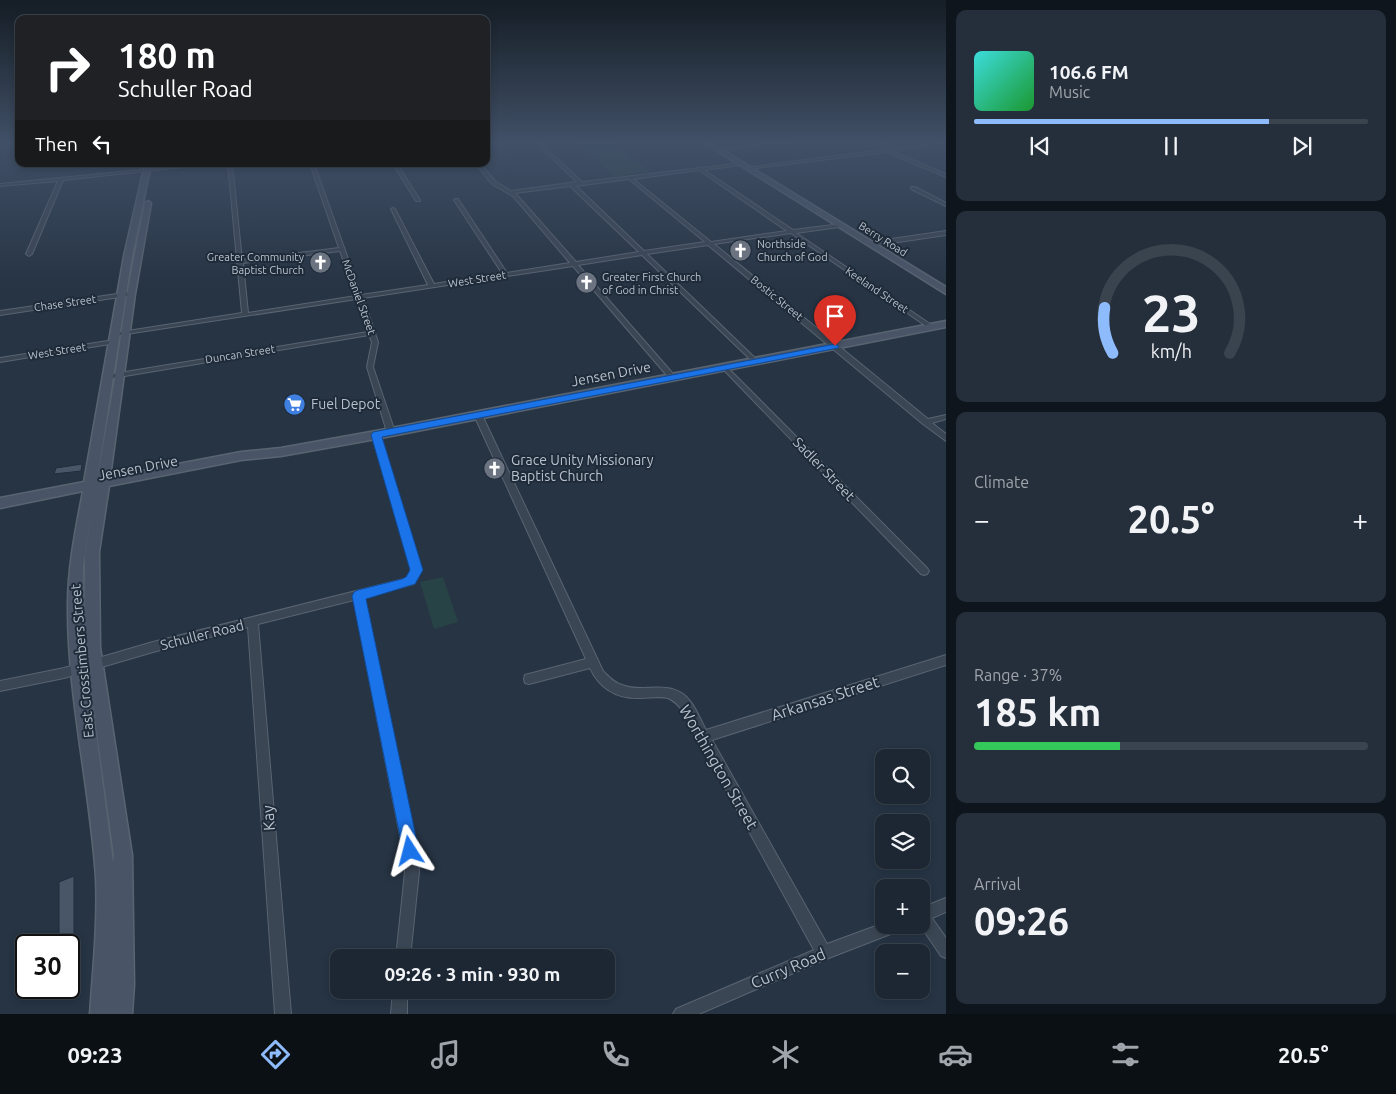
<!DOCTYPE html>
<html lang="en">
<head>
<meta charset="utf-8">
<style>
	:root { --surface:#1c2733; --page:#252f3b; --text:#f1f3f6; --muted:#a0a5ac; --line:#3a444e; --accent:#8ebbfc }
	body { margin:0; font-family:Ubuntu,sans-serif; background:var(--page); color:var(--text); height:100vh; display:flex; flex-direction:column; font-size:19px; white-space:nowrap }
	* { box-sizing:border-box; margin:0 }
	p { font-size:16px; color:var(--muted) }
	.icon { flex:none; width:28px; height:28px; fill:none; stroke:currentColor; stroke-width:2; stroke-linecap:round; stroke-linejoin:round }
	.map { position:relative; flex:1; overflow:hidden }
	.drawer { display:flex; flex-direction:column; gap:10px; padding:10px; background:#0f151c; width:450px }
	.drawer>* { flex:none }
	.top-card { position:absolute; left:15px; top:15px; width:475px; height:152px; border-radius:10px; box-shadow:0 2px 8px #0003,0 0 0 1px var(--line); background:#202124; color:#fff; overflow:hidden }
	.tools { position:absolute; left:875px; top:749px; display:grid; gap:10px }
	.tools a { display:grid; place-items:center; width:55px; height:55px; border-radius:10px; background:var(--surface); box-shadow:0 2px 8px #0003,0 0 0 1px var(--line); font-size:25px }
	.speed { position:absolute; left:15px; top:934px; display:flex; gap:10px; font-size:25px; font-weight:700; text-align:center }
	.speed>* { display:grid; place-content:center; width:65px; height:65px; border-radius:50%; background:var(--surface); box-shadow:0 2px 8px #0003,0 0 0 1px var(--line); line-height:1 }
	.speed .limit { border:2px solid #111; border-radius:8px; background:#fff; color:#111 }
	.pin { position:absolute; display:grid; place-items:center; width:42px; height:42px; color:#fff; margin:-51px -21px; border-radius:50% 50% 50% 0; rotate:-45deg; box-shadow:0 0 5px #0007 }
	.pin .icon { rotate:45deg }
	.me { position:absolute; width:55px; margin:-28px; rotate:351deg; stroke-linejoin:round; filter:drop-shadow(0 0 4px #0008) }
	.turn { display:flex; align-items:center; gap:18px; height:105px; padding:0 20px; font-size:22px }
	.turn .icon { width:65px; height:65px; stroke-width:2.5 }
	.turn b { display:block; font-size:35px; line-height:42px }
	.then { display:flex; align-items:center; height:48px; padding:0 20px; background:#0003; gap:10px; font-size:19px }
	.big { font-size:38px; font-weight:600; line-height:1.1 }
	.drawer .card { flex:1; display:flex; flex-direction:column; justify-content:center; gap:8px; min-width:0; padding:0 18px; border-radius:10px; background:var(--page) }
	.drawer .dial { align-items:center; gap:0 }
	.dial svg { height:130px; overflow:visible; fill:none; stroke:var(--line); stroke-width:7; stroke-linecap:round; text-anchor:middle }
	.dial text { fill:var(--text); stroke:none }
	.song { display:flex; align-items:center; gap:15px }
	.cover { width:60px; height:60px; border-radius:8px; background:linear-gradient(135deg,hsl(180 70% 55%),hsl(130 70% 35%)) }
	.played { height:5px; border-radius:2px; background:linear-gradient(90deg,var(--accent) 75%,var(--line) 75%) }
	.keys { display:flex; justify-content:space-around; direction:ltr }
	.heat { display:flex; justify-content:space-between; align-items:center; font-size:28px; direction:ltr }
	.charge { height:8px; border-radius:4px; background:linear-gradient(90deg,#34c759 37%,var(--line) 0) }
	.trip { position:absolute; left:330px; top:949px; width:285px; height:50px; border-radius:10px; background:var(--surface); box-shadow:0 2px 8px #0003,0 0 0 1px var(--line); font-weight:600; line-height:50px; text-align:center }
	.dock { display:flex; height:80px; justify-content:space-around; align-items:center; background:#0b1014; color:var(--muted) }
	.dock .icon { width:35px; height:35px }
	.dock .selected { color:var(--accent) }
	.dock b { font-size:22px; color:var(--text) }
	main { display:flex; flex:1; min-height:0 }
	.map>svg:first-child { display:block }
	.green { fill:#284345 }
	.building { fill:#485668; stroke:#212d3b }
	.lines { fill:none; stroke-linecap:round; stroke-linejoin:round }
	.street-casing { stroke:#596471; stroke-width:2 }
	.secondary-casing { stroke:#596471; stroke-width:3 }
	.street { fill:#3b4654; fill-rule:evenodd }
	.secondary { fill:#495567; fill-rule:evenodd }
	.route { fill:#1a73e8; stroke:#114b97 }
	.labels { text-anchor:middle; stroke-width:4; stroke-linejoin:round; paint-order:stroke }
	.far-street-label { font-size:11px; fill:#b8c1cd; stroke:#1f2b39 }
	.far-poi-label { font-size:11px; fill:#b8c1cd; stroke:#1f2b39; text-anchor:start }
	.street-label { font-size:14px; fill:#b8c1cd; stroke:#1f2b39 }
	.poi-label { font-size:14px; fill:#b8c1cd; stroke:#1f2b39; text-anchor:start }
	.near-street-label { font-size:16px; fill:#b8c1cd; stroke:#1f2b39 }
</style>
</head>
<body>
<main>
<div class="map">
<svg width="946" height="1014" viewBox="0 0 946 1014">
	<rect width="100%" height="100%" fill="#263444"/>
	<!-- green -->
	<g class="green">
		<path d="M574,142H611L650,172L615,176Z"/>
		<path d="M443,577L458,622L434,629L420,582Z"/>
	</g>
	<!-- building -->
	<g class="building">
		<path d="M82,464L81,471L54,474L56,468Z"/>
		<path d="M74,876V945H59V882Z"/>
	</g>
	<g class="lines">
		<defs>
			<g id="street">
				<path d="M535,142H539L582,182L743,163L741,165L704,170L793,230L841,224V226L839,227L796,233L933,326V328H929L791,233L714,244L928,419L946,415V419L932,423L946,434V441L923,424L708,245L647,254L757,360V362H753L642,255L578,265L674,375V379H670L573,266L363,298L378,342L373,367L395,432L391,435L387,432L367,367L372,342L369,335L113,378L109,376L113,374L368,332L357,299L113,336V334L115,333L242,313L228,164H232L242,260L339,248L310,164H314L361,295L428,285L391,209L393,208L395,209L434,284L502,273L454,200L456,199H458L507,273L570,263L513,196L492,184L476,164H480L496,182L511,191L577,182ZM699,170L787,231L711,242L633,179ZM629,179L705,242L644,251L576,186ZM571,186V187L639,252L576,262L515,193ZM340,251L356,296L248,313L243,263Z"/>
				<path d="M774,142H786L718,151L716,150Z"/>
				<path d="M874,142H879L894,148L946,142V144L891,151L946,174V177L889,153L888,152L748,169L746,168L889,149Z"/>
				<path d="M200,164H212L63,180L32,254L29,256L26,254L58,181L0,186V184Z"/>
				<path d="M393,164H397L420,200V201H416Z"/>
				<path d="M911,187H915L946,203V206L911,189Z"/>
				<path d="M946,231V235L871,246L868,244L871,242Z"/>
				<path d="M131,292L134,294L133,295L0,315V311Z"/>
				<path d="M114,340L116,341V343L0,362V358Z"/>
				<path d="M725,366L727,367L927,568L929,571L927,574L924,575L921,574L723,369L722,368Z"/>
				<path d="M475,413H481L482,415L603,671C609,677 614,683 622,685C642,693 664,681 683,694C694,702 700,719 706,730L946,655V665L712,740L827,944L884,923V925H903L901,930L826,959L699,1014H673L676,1009L814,950L683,711C679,706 675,701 668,698C659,696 650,698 641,698C617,699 600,689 590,668L529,684L525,683L524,679L525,675L586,659L474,415Z"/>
				<path d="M376,432L380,435L421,570L414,584L363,597L417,851L419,872L410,958H396L405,872L403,851L354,600L258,624L291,1014H275L248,627L153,652L64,678L0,691V681L64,668L153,642L408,578L411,570L410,564L372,435Z"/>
				<path d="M946,898V912L932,918L946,938V958L941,956L920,925L921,908Z"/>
				<path d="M393,990H407V1014H391Z"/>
			</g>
			<g id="secondary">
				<path d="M703,142H710L946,287V294Z"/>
				<path d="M145,164H151L132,256L97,480L114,384L127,294L145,203L148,201L151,203L135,294L110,477L241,452L281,448L376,431L946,321V327L376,439L281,456L241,460L109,486L99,552L100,647L132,855L134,985L132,1014H90C93,969 98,923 96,878C90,786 67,696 68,604C68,565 76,529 83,491L0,508V498L84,482L124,256ZM95,489L85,552L84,647L83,567ZM85,648L114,855L113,862Z"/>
			</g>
		</defs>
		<!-- street casing -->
		<use href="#street" class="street-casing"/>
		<!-- secondary casing -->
		<use href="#secondary" class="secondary-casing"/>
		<!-- street -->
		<use href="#street" class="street"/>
		<!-- secondary -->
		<use href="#secondary" class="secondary"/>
	</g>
	<!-- sky -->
	<linearGradient id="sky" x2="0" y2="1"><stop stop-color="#151d25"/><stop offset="0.5" stop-color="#415067"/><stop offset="1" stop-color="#415067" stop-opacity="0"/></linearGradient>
	<rect width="946" height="284" fill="url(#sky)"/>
	<!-- route -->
	<path class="route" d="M835,344L839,346L838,348L382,437L423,570L415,584L366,599L419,851L417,857L410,859L404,857L352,596L354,592L358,590L402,579L406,577L410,570L371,435L373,432Z"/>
	<!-- icons -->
	<defs>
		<symbol id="church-disc" viewBox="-11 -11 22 22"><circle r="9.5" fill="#6b7280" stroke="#1f2b39"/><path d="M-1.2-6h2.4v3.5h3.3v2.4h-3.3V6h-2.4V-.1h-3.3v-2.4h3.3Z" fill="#fff"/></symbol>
		<symbol id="supermarket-disc" viewBox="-11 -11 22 22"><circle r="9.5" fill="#3f7fe0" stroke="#1f2b39"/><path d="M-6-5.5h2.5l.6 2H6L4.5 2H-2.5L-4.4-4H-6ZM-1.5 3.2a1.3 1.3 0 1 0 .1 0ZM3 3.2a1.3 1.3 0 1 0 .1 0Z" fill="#fff"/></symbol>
	</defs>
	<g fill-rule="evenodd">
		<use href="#church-disc" x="728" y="238" width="25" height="25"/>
		<use href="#church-disc" x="308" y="250" width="25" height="25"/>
		<use href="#church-disc" x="574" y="270" width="25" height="25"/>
		<use href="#supermarket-disc" x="282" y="392" width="25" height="25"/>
		<use href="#church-disc" x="482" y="456" width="25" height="25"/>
	</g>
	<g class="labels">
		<!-- far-street labels -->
		<g class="far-street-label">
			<text transform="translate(883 239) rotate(32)" y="4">Berry Road</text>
			<text transform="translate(477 279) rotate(-9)" y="4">West Street</text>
			<text transform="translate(877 290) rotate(34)" y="4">Keeland Street</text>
			<text transform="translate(359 297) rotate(70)" y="4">McDaniel Street</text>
			<text transform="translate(777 298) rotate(39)" y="4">Bostic Street</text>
			<text transform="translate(65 303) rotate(-8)" y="4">Chase Street</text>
			<text transform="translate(57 351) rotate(-9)" y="4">West Street</text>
			<text transform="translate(240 354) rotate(-9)" y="4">Duncan Street</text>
		</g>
		<!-- far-poi labels -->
		<g class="far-poi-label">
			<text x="757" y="248">Northside<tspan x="757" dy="13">Church of God</tspan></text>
			<text x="304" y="261" text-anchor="end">Greater Community<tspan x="304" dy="13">Baptist Church</tspan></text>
			<text x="602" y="281">Greater First Church<tspan x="602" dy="13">of God in Christ</tspan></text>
		</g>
		<!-- street labels -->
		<g class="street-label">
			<text transform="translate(611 374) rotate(-11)" y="5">Jensen Drive</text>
			<text transform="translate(138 468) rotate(-11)" y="5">Jensen Drive</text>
			<text transform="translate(824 469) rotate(46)" y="5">Sadler Street</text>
			<text transform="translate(202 635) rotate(-14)" y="5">Schuller Road</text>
			<text transform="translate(82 661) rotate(-95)" y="5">East Crosstimbers Street</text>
		</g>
		<!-- poi labels -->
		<g class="poi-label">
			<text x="311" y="409">Fuel Depot</text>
			<text x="511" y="465">Grace Unity Missionary<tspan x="511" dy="16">Baptist Church</tspan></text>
		</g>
		<!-- near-street labels -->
		<g class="near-street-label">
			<text transform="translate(825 698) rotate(-18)" y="6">Arkansas Street</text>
			<text transform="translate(719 767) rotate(60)" y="6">Worthington Street</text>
			<text transform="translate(268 818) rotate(-94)" y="6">Kay</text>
			<text transform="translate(788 968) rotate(-23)" y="6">Curry Road</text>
		</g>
	</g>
</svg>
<div class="tools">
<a><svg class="icon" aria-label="search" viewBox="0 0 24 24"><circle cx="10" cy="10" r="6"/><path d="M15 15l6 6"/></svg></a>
<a><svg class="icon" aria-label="layers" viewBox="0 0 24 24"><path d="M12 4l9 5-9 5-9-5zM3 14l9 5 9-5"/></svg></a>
<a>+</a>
<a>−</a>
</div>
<div class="speed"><div class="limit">30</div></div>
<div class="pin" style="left:835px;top:346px;background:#d93025"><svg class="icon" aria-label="arrive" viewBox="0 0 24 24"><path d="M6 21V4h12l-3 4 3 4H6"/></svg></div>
<svg class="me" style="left:410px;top:851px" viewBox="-20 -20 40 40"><path d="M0-17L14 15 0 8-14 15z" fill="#1a73e8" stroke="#fff" stroke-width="4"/></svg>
<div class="trip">09:26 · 3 min · 930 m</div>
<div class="top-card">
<div class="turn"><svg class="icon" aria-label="right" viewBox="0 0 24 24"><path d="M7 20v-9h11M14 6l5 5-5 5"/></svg><div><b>180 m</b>Schuller Road</div></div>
<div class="then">Then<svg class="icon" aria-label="left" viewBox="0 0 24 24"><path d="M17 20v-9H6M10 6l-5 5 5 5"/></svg></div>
</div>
</div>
<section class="drawer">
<div class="card">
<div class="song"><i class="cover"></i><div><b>106.6 FM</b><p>Music</p></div></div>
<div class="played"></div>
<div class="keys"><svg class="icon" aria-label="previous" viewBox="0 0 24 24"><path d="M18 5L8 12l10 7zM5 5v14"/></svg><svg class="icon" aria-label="pause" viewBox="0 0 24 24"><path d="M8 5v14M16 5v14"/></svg><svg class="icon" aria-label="next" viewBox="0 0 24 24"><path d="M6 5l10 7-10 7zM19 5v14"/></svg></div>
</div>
<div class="card dial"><svg viewBox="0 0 100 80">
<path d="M14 69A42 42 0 1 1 86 69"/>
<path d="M14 69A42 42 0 0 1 9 41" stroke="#8ebbfc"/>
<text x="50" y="56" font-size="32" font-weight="700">23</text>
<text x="50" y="72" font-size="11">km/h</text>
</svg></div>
<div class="card"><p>Climate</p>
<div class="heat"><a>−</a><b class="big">20.5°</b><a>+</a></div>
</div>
<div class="card"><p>Range · 37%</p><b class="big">185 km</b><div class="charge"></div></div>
<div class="card"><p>Arrival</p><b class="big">09:26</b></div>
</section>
</main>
<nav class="dock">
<b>09:23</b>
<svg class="icon selected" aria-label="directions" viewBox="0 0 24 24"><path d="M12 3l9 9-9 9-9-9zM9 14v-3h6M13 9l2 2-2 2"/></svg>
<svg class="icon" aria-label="music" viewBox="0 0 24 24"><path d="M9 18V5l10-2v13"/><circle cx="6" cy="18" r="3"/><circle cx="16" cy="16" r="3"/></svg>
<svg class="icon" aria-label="phone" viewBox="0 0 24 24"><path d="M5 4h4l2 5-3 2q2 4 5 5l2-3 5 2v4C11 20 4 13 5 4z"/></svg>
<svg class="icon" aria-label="climate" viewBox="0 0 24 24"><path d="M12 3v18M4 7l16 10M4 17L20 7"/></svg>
<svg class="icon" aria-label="car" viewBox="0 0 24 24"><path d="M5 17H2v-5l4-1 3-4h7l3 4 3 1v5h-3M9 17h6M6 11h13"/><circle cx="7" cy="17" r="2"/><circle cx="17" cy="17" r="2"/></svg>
<svg class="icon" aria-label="filters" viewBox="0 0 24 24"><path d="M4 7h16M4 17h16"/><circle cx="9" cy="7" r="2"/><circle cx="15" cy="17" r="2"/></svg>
<b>20.5°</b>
</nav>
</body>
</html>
